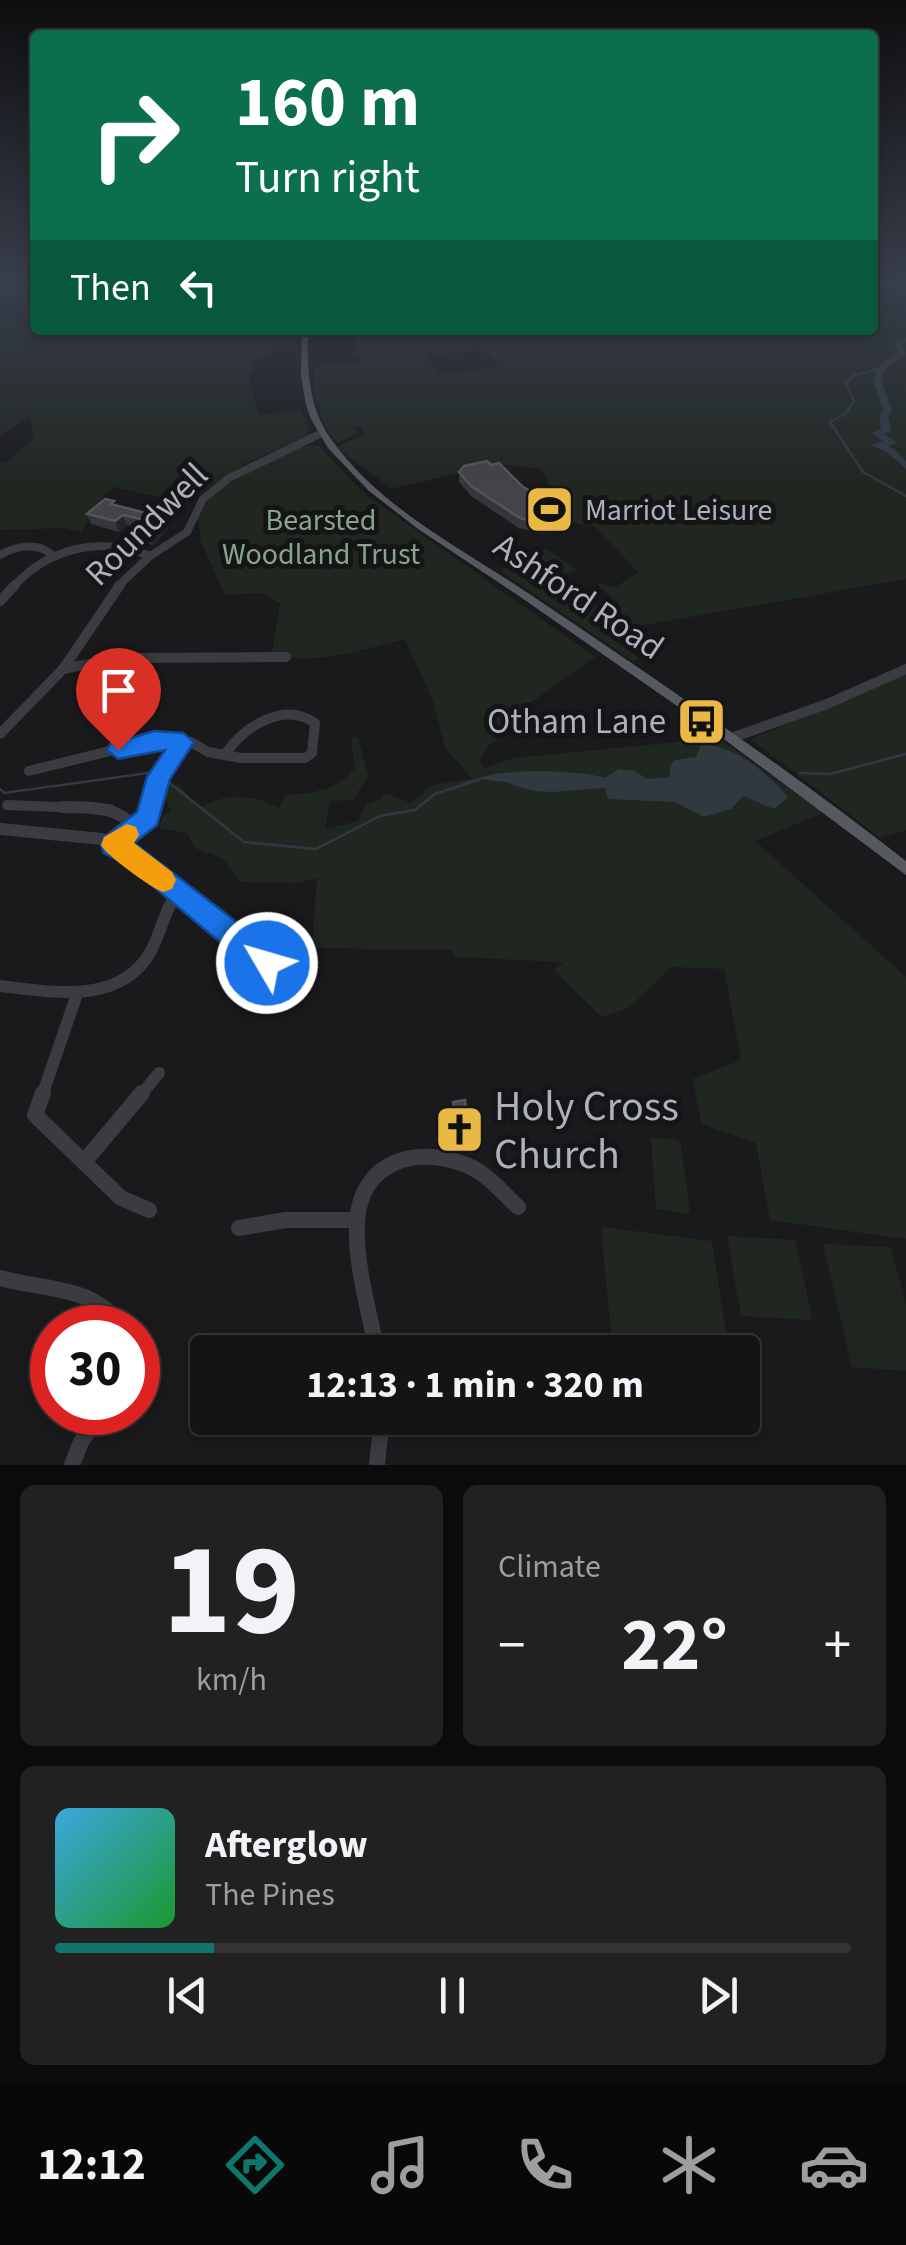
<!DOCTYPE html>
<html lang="en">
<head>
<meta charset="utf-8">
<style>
	:root { --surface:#141415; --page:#212122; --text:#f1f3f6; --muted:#9d9ea0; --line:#333334; --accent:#0f766e }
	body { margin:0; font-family:"Source Sans 3",sans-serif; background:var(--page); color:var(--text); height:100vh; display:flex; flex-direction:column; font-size:38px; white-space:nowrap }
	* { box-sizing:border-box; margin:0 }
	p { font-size:32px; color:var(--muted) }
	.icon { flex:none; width:55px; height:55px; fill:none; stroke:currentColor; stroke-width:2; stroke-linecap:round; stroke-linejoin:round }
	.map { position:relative; height:1465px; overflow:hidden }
	.drawer { display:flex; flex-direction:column; gap:20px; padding:20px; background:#0b0b0c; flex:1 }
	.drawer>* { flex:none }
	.hud { position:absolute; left:30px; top:30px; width:848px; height:305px; border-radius:10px; box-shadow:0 5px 15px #0003,0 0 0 2px var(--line); background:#0b6e4f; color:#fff; overflow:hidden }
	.speed { position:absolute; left:30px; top:1305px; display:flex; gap:20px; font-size:50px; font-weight:700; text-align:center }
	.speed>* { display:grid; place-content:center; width:130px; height:130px; border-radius:50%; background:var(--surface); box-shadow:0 5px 15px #0003,0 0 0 2px var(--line); line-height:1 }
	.speed .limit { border:15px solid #d22; background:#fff; color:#111 }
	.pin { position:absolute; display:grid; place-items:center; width:85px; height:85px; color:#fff; margin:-102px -42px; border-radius:50% 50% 50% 0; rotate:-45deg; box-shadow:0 0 10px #0007 }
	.pin .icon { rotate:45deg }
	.me { position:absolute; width:110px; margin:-55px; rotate:308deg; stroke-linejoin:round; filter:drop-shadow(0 0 8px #0008) }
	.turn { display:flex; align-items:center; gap:35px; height:210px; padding:0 40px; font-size:45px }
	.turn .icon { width:130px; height:130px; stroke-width:2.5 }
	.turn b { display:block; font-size:70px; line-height:85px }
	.then { display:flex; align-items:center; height:95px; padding:0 40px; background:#0003; gap:20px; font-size:38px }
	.big { font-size:75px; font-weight:700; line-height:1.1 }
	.drawer .tile { flex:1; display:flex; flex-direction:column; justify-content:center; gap:15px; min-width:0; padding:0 35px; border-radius:15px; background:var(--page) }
	.drawer .dial { align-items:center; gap:0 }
	.dial b { font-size:130px; line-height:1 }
	.song { display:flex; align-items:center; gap:30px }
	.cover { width:120px; height:120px; border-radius:15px; background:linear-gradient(135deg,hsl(200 70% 55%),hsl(130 70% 35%)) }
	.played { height:10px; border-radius:5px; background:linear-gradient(90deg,var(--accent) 20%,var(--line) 20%) }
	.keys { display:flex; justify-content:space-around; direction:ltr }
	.heat { display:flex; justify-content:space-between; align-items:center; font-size:55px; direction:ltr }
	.drawer .tiles { flex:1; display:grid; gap:20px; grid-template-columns:1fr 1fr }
	.tile:last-child { grid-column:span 2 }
	.trip { position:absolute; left:190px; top:1335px; width:570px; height:100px; border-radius:10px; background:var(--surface); box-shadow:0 5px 15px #0003,0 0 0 2px var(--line); font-weight:700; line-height:100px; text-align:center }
	.tab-bar { display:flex; height:160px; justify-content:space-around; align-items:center; background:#080808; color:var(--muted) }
	.tab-bar .icon { width:70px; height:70px }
	.tab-bar .selected { color:var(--accent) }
	.tab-bar b { font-size:45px; color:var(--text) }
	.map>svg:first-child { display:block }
	.green { fill:#202721; fill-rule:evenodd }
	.water { fill:#303940 }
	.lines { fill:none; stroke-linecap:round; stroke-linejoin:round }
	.stream { stroke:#303940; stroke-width:2.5 }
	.river { fill:#303940; fill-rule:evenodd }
	.minor-far4 { stroke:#3b3c41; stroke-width:6 }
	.minor-far3 { stroke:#3b3c41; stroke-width:8 }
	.minor-far2 { stroke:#3b3c41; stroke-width:10 }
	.minor-far1 { stroke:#3b3c41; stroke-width:12 }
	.minor { stroke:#3b3c41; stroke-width:16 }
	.major { fill:#575960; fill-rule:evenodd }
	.wall { fill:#36363a }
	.shaded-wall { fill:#252528 }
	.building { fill:#434348; stroke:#53555a; stroke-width:2.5 }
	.route { fill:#1a73e8; stroke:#114b97; stroke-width:2.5 }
	.slow { fill:#f59e0b }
	.labels { text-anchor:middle; stroke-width:10; stroke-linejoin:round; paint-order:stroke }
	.far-poi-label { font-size:30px; fill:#adb1bb; stroke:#151517; text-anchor:start }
	.far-park-label { font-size:30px; fill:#86a589; stroke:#151517 }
	.street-label { font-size:35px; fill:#adb1bb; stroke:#151517 }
	.poi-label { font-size:35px; fill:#adb1bb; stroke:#151517; text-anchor:end }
	.near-poi-label { font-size:42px; fill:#adb1bb; stroke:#151517; text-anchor:start }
</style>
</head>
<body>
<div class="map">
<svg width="906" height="1465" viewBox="0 0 906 1465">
	<rect width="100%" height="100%" fill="#1a1a1c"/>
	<!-- green -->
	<g class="green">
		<path d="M873,281H906V579L604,632L640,659L633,661L500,571L547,549L577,570L547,581L582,608L606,605L610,596L597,583L616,587L638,572L595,527L566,521L541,469L497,464L391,489L336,447L364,435L360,426L354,428L359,433L337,443C317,420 315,395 313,366L363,362L362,357H352L357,330H872ZM482,350L501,365L480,368L483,374L474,370L438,374L426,356Z"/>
		<path d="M35,287V330H301L298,342L258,358L249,374L259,415L301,410L309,428L307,436L245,464L186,503L114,487L104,495L81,532L65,528L0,530V463L7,462L33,439L30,415L0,437V291Z"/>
		<path d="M296,446H319L365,494L595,657L513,715L519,722L489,745L479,762L484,768L514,758L719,738L823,813L755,841L906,977V1239L770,1220L756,1143L701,1124L693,1079L741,1060L724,969L671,967L629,1008L602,1017L554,970L564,962L454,957L452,950L312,948L317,878L295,883L241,882L222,858L195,848L187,833L159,828L163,816L171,812L162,788L179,784L199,809C226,792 251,794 279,808L285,795C312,793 338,791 355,768L351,738L358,737L368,776L353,800L330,801L325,829L358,821L366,804L380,800L386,793L411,803L432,785L472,779L445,747L433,701L405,639C369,648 307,668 272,653L280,603L262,593L225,595L201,541L198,517L213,493Z"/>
		<path d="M906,673V830L880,838L751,739Z"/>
		<path d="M651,1138L677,1140L681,1145L690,1212L687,1214L656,1209Z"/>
		<path d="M601,1227L712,1241L729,1352H613Z"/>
		<path d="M727,1236L795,1240L812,1316L809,1320L741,1316Z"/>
		<path d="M823,1244L891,1247L906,1305V1371L852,1367Z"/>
	</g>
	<!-- water -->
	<path class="water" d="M701,745C735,744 767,773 788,797L774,809L743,796L731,809L704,817L675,802L608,799L605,788C572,789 542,798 512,784C503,780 491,782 481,778C501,768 582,770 605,778L619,769L634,771L648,779L670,777V766L675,760L696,757Z"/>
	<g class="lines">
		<!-- stream -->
		<g class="stream">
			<path d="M882,368L855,375L845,383L854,401L846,413L830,422L863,472L906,496"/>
			<path d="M800,773L830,774L906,754"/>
			<path d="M162,777L244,842L316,849L380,816L415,810L435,794L483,778"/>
			<path d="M0,789L4,793L155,772"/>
		</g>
		<!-- river -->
		<path class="river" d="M906,337V342L901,344L906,354L886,369L881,380L892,411L888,416L891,431L884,434L898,443L888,446L894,449L906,461V469L888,453L871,445L883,441L871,433L881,429L879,415L883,410L873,380L879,366L898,353L894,341Z"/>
		<!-- minor-far4 -->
		<path class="minor-far4" d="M0,290L35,286"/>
		<!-- minor-far3 -->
		<g class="minor-far3">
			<path d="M0,555C15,546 37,542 51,554"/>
			<path d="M13,587C48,548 102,535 150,556"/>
			<path d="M117,587L150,556L187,532L203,499L229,478L322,433"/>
		</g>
		<!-- minor-far2 -->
		<g class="minor-far2">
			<path d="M0,601L15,585"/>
			<path d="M63,669L120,658L286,657"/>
			<path d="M0,734L63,669L120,585"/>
			<path d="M734,737L827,704L906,669"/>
			<path d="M29,771L154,740L191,742L208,752L241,758H305L312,753L315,723C284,701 245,726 226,753"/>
			<path d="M7,805L110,809"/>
			<path d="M150,809L159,777L183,742"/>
		</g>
		<!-- minor-far1 -->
		<g class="minor-far1">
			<path d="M63,807C93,808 115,805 136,828"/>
			<path d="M0,829L102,839L138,859L267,963"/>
			<path d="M113,845L148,818L151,807"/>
			<path d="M0,986C52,992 120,1006 151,951C161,932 164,911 177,893"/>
			<path d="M42,1096L77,994"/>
			<path d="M140,1096L159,1073"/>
		</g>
		<!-- minor -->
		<g class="minor">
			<path d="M43,1093L35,1115L121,1198L149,1210"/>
			<path d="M84,1162L142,1093"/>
			<path d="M239,1228L286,1220H357"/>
			<path d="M0,1278C47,1291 92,1284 123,1328"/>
			<path d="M377,1352C369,1310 355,1265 357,1222C361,1159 419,1144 471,1167C489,1176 503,1193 518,1207"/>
			<path d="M72,1465L81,1442L101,1412"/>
			<path d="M377,1465L382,1418"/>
		</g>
		<!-- major -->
		<path class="major" d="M302,330H308C307,368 308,407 331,439C380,509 465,550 534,597C660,682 786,767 906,861V875L713,731L519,596L418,529L369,491L328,448L311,419L306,405L301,376Z"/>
	</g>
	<!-- wall -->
	<g class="wall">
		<path d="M491,465L523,487L564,508L563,518L555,532L542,534L519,528L471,496L459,482V472Z"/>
		<path d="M114,501L116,506L168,528L153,545L136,540L132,530L135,527L127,525L119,532L91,524L87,514Z"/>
		<path d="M466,1110L474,1116V1121L469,1122L471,1132L478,1138V1143L471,1144V1154L451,1148L446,1116Z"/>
	</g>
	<!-- shaded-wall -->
	<g class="shaded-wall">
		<path d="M564,508L563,518L555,532L556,522Z"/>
		<path d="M123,515L127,525L119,532L115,521Z"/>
		<path d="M165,518L168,528L153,545L149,535Z"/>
	</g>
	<!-- building -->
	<g class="building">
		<path d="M487,461L491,465L499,463L523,487L564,508L556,522L543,524L520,518L471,486L459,472L464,466Z"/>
		<path d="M105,499L114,501L111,504L165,518L149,535L132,530L141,519L123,515L115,521L87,514Z"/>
		<path d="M465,1100L466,1110L473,1109L474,1116L468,1117L471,1132L477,1131L478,1138L470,1139L471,1149L451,1143L446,1110L454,1109L453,1102Z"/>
	</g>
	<!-- sky -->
	<linearGradient id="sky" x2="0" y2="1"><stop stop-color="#0e0e0f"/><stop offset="0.58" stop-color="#383e4b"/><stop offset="1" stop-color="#383e4b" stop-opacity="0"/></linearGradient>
	<rect width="906" height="486" fill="url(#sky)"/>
	<!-- route -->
	<path class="route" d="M154,731L183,733L194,742L170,779L157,825L134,843L277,953L281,963L277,973L267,977L257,973L129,866L104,853L101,845L104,837L137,812L147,777L165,750L118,759L107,750L110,744Z"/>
	<!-- slow -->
	<path class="slow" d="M127,824L136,827L139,835L134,843L172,872L176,880L172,889L163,892C151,888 106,855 101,845L104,837Z"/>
	<!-- icons -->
	<defs>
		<symbol id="stadium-square" viewBox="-11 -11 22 22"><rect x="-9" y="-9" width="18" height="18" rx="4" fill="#eab945" stroke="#151517"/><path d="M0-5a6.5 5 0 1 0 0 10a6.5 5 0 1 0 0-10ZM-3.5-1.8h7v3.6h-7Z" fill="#111"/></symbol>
		<symbol id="bus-square" viewBox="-11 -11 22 22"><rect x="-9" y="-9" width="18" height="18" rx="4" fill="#eab945" stroke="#151517"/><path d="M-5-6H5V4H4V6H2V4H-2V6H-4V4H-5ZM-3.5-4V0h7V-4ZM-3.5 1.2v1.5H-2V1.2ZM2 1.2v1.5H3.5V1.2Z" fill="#111"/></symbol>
		<symbol id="church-square" viewBox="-11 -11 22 22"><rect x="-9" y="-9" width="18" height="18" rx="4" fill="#eab945" stroke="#151517"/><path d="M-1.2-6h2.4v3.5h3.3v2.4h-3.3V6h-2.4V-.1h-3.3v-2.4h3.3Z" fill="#111"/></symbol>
	</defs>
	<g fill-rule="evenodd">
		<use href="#stadium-square" x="522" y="482" width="55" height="55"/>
		<use href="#bus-square" x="674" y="694" width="55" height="55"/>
		<use href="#church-square" x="432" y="1102" width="55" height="55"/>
	</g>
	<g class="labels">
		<!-- far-poi labels -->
		<g class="far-poi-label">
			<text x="585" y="520">Marriot Leisure</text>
		</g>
		<!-- far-park labels -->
		<g class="far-park-label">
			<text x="321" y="530">Bearsted<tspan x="321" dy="34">Woodland Trust</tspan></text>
		</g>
		<!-- street labels -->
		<g class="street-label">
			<text transform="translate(146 524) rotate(-45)" y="12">Roundwell</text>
			<text transform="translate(579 596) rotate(34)" y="12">Ashford Road</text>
		</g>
		<!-- poi labels -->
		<g class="poi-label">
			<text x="666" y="733">Otham Lane</text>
		</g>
		<!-- near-poi labels -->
		<g class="near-poi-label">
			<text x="494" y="1120">Holy Cross<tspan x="494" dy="48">Church</tspan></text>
		</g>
	</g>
</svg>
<div class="speed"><div class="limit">30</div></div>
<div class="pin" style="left:118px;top:750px;background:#d93025"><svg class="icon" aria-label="arrive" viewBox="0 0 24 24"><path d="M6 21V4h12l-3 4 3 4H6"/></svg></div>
<svg class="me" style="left:267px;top:963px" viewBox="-20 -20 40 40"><circle r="17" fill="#1a73e8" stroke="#fff" stroke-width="3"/><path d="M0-11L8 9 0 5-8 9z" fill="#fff"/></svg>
<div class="trip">12:13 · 1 min · 320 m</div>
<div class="hud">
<div class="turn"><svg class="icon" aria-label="right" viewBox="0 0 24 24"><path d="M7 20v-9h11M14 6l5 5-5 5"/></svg><div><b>160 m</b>Turn right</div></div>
<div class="then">Then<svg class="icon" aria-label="left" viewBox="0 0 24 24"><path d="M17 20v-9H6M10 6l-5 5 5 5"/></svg></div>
</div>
</div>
<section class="drawer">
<div class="tiles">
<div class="tile dial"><b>19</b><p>km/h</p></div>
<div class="tile"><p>Climate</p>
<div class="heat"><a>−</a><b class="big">22°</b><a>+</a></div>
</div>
<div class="tile">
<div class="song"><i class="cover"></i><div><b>Afterglow</b><p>The Pines</p></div></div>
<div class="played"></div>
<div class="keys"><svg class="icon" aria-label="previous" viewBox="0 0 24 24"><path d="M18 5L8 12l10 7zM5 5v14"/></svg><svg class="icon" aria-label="pause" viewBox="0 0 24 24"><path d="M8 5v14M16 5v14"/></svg><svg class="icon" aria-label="next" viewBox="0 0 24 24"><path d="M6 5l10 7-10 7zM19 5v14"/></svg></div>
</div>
</div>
</section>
<nav class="tab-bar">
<b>12:12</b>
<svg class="icon selected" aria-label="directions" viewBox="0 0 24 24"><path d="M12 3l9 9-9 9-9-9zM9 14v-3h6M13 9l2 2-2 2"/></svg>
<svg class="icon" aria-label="music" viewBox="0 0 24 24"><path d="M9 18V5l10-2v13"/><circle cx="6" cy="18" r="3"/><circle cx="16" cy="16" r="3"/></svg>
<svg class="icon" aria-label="phone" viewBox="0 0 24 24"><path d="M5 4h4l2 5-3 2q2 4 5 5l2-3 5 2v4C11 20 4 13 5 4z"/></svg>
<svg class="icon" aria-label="climate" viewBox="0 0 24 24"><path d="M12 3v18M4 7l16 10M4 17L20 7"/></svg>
<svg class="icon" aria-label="car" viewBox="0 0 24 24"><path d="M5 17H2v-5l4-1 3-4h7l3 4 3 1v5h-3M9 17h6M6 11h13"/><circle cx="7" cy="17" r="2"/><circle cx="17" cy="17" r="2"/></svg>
</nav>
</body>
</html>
